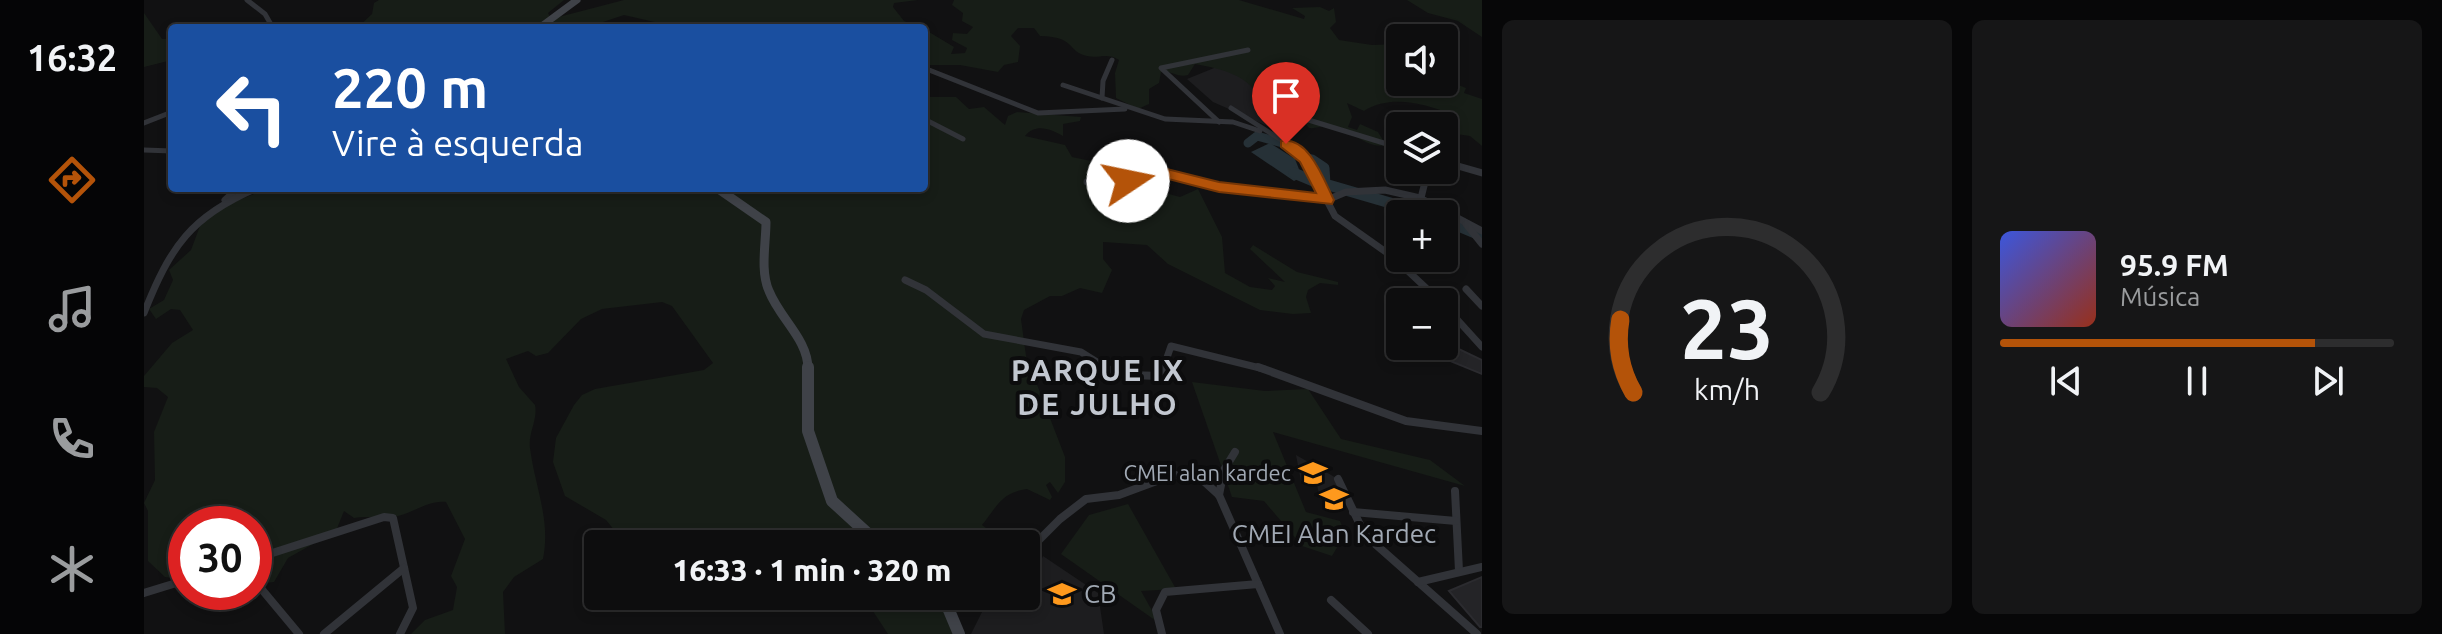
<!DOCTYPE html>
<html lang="pt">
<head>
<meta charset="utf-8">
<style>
	:root { --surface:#0d0d0e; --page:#161617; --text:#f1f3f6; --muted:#9a9c9e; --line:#2d2d2e; --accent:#b45309 }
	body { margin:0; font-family:Ubuntu,sans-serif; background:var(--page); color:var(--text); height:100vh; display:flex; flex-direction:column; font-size:30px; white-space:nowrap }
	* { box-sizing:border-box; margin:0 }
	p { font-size:26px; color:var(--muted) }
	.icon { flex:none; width:44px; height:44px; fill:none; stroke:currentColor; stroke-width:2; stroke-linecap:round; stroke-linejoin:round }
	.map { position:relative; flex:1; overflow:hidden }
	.sheet { display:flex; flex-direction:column; gap:20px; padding:20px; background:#070708; width:960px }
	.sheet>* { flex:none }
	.hud { position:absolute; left:24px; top:24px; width:760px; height:168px; border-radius:8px; box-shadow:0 4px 12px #0003,0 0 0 2px var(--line); background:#1a4fa0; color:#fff; overflow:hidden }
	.buttons { position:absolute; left:1242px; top:24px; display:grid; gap:16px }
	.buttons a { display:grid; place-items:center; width:72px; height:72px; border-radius:8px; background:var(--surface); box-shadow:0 4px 12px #0003,0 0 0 2px var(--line); font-size:40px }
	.speed { position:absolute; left:24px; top:506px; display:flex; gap:16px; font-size:40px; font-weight:700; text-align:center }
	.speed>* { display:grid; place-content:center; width:104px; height:104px; border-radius:50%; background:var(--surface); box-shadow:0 4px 12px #0003,0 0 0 2px var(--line); line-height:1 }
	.speed .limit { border:12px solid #d22; background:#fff; color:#111 }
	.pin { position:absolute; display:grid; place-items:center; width:68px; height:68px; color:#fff; margin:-82px -34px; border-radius:50% 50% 50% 0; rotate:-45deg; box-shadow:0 0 8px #0007 }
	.pin .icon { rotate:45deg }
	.me { position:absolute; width:88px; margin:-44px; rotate:79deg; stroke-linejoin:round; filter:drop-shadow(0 0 6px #0008) }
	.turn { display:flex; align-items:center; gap:28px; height:168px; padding:0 32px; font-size:36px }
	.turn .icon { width:104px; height:104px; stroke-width:2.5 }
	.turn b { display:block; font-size:56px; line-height:68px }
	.sheet .card { flex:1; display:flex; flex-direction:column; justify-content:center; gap:12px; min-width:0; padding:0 28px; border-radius:12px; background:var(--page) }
	.sheet .dial { align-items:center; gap:0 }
	.dial svg { height:208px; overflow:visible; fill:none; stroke:var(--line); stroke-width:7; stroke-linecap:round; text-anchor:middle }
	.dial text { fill:var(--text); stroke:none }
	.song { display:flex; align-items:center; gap:24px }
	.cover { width:96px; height:96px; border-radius:12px; background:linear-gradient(135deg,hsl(230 70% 55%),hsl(10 70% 35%)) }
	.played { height:8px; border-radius:4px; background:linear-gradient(90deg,var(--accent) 80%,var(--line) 80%) }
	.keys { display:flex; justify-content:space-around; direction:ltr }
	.sheet .tiles { flex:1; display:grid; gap:20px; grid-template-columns:repeat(2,1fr) }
	.trip { position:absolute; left:440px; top:530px; width:456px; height:80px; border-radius:8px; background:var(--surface); box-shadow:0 4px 12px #0003,0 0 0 2px var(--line); font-weight:800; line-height:80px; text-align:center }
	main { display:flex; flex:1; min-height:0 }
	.tab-bar { display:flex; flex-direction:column; width:144px; justify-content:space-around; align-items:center; background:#050506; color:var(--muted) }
	.tab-bar .icon { width:56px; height:56px }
	.tab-bar .on { color:var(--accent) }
	.tab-bar b { font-size:36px; color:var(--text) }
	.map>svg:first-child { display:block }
	.built { fill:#1d1d1f }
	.green { fill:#171d17 }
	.water { fill:#263137 }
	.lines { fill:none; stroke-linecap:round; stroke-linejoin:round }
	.river-far1 { stroke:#263137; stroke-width:9 }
	.river { stroke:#263137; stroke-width:11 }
	.building { fill:#242427; stroke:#2b2b2f; stroke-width:2 }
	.street-far2 { stroke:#313338; stroke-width:5 }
	.street-far1 { stroke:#313338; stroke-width:7 }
	.street { stroke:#313338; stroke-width:8 }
	.secondary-far2 { stroke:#3f4248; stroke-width:7 }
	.secondary-far1 { stroke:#3f4248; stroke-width:9 }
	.secondary { stroke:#3f4248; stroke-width:12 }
	.route { fill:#b45309; stroke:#753606; stroke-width:2 }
	.labels { text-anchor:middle; stroke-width:8; stroke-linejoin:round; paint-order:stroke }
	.poi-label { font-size:22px; fill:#a1a9b4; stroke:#0c0c0d; text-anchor:end }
	.near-poi-label { font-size:26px; fill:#a1a9b4; stroke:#0c0c0d }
	.district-label { font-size:30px; font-weight:bold; letter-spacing:2px; fill:#c2c7d0; stroke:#0c0c0d }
</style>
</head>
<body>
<main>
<nav class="tab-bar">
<b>16:32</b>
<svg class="icon on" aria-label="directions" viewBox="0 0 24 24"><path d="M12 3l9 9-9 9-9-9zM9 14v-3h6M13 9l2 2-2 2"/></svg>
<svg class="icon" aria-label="music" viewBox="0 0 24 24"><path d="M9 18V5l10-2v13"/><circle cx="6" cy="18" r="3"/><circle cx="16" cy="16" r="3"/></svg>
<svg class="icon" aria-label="phone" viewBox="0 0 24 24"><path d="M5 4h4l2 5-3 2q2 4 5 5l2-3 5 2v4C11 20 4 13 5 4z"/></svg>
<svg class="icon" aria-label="climate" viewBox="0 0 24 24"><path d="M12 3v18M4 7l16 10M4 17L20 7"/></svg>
</nav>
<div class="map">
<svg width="1338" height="634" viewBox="0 0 1338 634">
	<rect width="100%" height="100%" fill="#111112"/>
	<!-- built -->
	<g class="built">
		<path d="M1080,64L1150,99L1130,129L1069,102L1043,79Z"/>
		<path d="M1152,455L1194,479L1203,498L1176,499L1172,480L1157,481Z"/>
		<path d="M899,556L954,593L960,634H827L846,596H882V582L889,579Z"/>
	</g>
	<!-- green -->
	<g class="green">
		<path d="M235,0H420L404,13L407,19L480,0H774L750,3L749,7L760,21L778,28H547L543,22L519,24L480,15L441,28H213L228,14L230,3Z"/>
		<path d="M810,0H1095L1160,19L1161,16L1148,8L1176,7L1185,11L1190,8L1192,22L1186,28L1195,40L1228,45L1256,44V82H1300V70L1312,84L1322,88L1320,93L1338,99V146L1326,136L1312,134L1305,125L1310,119L1308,114C1280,104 1247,94 1220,111L1203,103L1208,117L1204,127L1213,130L1216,124L1234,132L1242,145C1220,150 1207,126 1185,126C1178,125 1173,129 1165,128L1147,107L1130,108L1117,101C1106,75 1078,69 1051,64L1044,75C1034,78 1027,70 1017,72L1015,83L1005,89V104L994,109L972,98L971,73L975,60C963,52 954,59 943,56C922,51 933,37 896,36L890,28H874L867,36L876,46L874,62L860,65L854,72L816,65H780V29L810,47L807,54L821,53L823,48L808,40L809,33L823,34L829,27L818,21L819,13L808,5Z"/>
		<path d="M1263,0H1338V37L1314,21L1284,13Z"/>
		<path d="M0,13L18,39H28V60L0,67Z"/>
		<path d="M780,92L784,97H812L825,109L840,107L861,125L864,116L873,112L937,117L936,121L919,124V136C906,129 892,123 881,136L921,145L928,157L947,161L944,171L970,169L972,176L957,182L954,190L988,206L1001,201L1010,204L999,193L1003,188L1036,197L1054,189L1078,237L1081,273L1106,287L1128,290L1131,286L1124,278L1141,282L1106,249L1109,245L1153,272L1194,282V285L1176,283L1164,290L1162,297L1167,313L1149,314L1116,310L1024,264L1003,245L959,242V259L968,270L958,293L936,288L918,296H906L880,310L877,319L882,356L921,457V482L914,493L906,482L902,485L908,497L906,500L883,489C856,493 853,507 838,525L863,544H652C629,530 610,552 580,537L571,544H530L508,530L479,541L462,520L421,496L409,462L412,438L430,405L438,395L451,389L560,370L569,363L528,306L518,302L458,309L437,319L404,353L392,356L384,351L362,359L375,387L391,405C394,420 384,433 386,448C391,487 407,520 399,559L370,577L359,592L361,634H267L281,620L309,610L313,587L307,576L321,539L302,502C286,500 270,512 254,516C240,520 225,515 210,518L200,511L192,531L144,558L130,582L122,583L117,576L118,558L110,560V524H42V580L21,577L4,561V511L0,503L11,480L10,432L24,397L13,388L0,387V376L28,343L49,330L36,310L27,309L12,319L5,309L20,300L29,280L25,270L47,250L56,226L80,206L125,188H780Z"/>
		<path d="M1048,382L1121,391L1164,389L1197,439L1286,460L1321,486L1129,432L1162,512L1196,521L1204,541L1194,546L1188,556L1158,546L1120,501L1088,497Z"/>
		<path d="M984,504L1032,589L997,591L1015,623L917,554L945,515Z"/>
		<path d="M719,596H792L813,634H744Z"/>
	</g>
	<!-- water -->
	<path class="water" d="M1126,143L1151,159L1158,177L1150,181L1107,152Z"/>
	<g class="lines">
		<!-- river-far1 -->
		<path class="river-far1" d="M1104,143L1113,136L1142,144L1171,162"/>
		<!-- river -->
		<g class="river">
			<path d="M1168,160L1180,168L1181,184L1284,214"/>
			<path d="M1150,173L1169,181"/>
			<path d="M1300,220L1338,236"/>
		</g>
	</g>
	<!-- building -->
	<g class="building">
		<path d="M1300,342L1338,360V374L1304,360Z"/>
		<path d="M1338,577V627H1336L1305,591Z"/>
	</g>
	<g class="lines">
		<!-- street-far2 -->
		<g class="street-far2">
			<path d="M103,0L121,14L129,28"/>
			<path d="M780,68L894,113L981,109"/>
			<path d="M919,85L1021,119L1089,122L1116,131"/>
			<path d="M958,98L959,81L968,60"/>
			<path d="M1087,108L1156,152L1163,162"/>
			<path d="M780,119L819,139"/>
			<path d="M1075,122L1017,68L1104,50"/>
			<path d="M0,123L28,112"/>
			<path d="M1293,126L1295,113"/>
			<path d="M1137,138L1130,129L1140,115L1145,114L1256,148"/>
			<path d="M0,150L28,151"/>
		</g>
		<!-- street-far1 -->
		<g class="street-far1">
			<path d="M1162,160L1191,216L1249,257L1297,302"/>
			<path d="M1300,162L1338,173"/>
			<path d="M943,182L972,184L1007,170L1075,187L1183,200L1202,192L1241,190L1276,198L1338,231"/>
			<path d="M1277,198L1284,170"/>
			<path d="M81,200L94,188"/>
			<path d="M1322,224L1338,244"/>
			<path d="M761,280L782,290L840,334L937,352L964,369"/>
			<path d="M1322,289L1338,306"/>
			<path d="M1300,305L1338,347"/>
			<path d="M0,313C26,247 47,216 113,188"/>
			<path d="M1019,369L1027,346L1120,369"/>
		</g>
		<!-- street -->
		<g class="street">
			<path d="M956,367L985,375L1016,376L1019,367"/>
			<path d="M1114,367L1262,421L1338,431"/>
			<path d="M1194,479L1221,535L1333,634"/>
			<path d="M1311,491L1315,571"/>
			<path d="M1075,495L1080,470L1091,452"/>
			<path d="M1209,512L1312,521"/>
			<path d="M882,553L916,519L942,499L975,495L1029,475L1054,476L1075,495L1136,634"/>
			<path d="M110,559L240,517L249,518L269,608L256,634"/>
			<path d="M110,580L155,634"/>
			<path d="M1274,582L1338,567"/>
			<path d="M0,593L42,580"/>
			<path d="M1187,600L1224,634"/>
			<path d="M180,634L260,568"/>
			<path d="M1018,634L1012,610L1021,592L1114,584"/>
		</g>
		<!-- secondary-far2 -->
		<path class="secondary-far2" d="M395,28L433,0"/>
		<!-- secondary-far1 -->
		<path class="secondary-far1" d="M573,188L622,222C622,243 616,271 625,291C636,319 664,339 664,369"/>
		<!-- secondary -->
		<g class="secondary">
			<path d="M664,367V431L688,501L735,544"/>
			<path d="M799,596L815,634"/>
		</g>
	</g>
	<!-- route -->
	<path class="route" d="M1137,141C1165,136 1180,180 1190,200L1188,204L1075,192L1009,175L984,186L976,181L1007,165L1075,182L1172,193L1156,162L1137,147Z"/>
	<!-- icons -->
	<defs>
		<symbol id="school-bare" viewBox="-9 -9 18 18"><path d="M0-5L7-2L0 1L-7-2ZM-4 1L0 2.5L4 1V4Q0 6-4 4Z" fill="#fe991d" stroke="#0c0c0d" stroke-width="2.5" paint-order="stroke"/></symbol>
	</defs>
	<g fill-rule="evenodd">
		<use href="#school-bare" x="1149" y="453" width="40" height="40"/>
		<use href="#school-bare" x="1170" y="479" width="40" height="40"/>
		<use href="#school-bare" x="898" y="574" width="40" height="40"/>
	</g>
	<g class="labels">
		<!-- poi labels -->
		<g class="poi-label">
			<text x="1147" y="481">CMEI alan kardec</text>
		</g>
		<!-- near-poi labels -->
		<g class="near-poi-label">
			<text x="1190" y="543">CMEI Alan Kardec</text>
			<text x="940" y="603" text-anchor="start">CB</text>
		</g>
		<!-- district labels -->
		<g class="district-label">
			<text x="954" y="381">PARQUE IX<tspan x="954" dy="34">DE JULHO</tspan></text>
		</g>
	</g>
</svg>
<div class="buttons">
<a><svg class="icon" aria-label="sound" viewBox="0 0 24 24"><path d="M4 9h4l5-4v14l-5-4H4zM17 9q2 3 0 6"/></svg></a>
<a><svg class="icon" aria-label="layers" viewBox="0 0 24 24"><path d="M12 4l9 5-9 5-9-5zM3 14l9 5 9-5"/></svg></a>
<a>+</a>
<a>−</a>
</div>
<div class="speed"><div class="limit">30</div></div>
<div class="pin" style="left:1142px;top:144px;background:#d93025"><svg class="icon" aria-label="arrive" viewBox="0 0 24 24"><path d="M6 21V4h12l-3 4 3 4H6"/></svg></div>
<svg class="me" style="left:984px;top:181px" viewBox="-20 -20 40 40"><circle r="19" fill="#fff"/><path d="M0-13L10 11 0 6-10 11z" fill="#b45309"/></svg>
<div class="trip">16:33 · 1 min · 320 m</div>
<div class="hud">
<div class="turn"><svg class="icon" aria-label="left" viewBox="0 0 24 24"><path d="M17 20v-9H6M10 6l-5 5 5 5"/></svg><div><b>220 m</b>Vire à esquerda</div></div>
</div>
</div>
<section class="sheet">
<div class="tiles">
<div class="card dial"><svg viewBox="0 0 100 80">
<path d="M14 69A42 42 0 1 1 86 69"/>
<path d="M14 69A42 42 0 0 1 9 41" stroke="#b45309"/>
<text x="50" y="56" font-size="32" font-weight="700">23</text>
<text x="50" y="72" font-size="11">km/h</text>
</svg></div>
<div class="card">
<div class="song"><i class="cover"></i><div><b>95.9 FM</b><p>Música</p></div></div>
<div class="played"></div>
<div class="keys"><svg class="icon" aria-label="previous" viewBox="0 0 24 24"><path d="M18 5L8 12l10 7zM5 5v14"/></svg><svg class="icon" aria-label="pause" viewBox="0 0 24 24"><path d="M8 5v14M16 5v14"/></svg><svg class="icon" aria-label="next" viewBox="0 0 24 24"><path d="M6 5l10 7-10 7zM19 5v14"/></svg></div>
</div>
</div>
</section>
</main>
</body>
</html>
